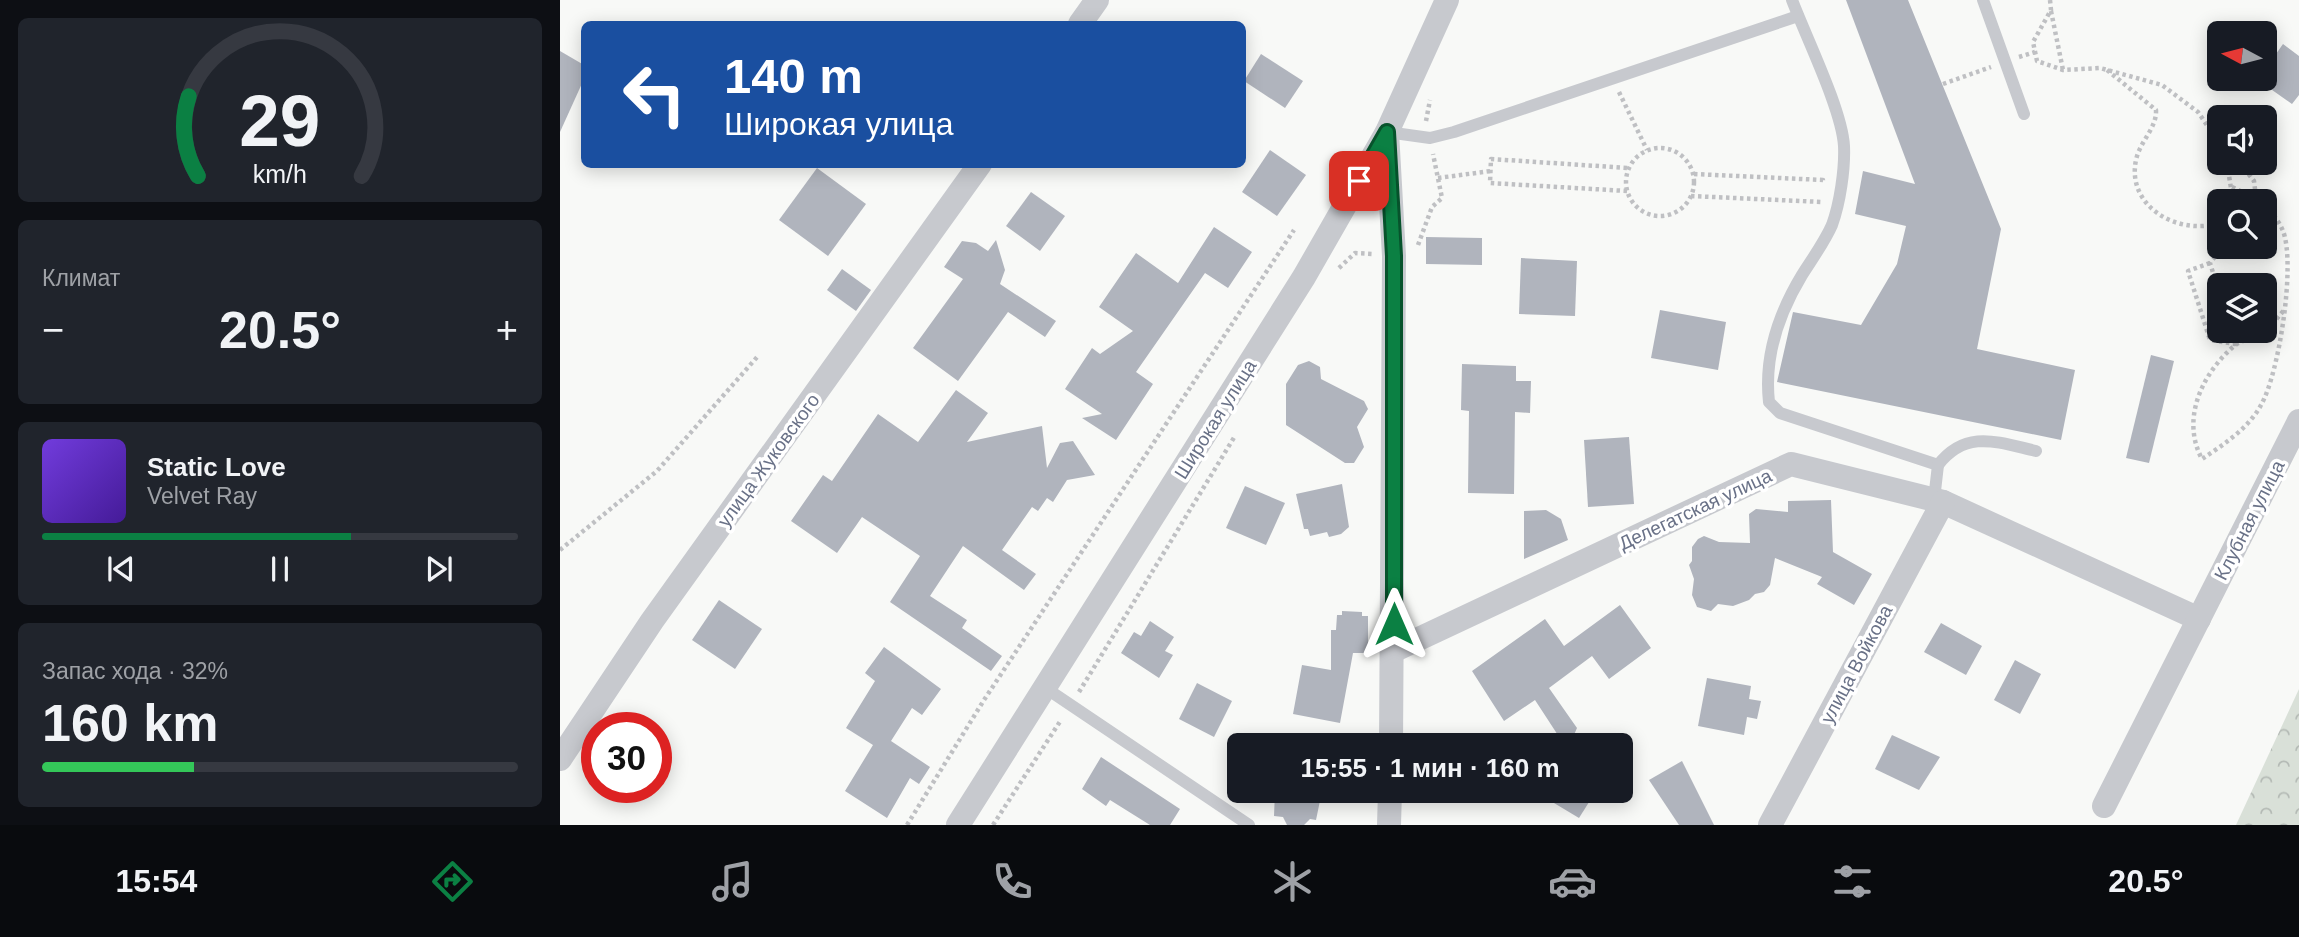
<!DOCTYPE html>
<html lang="ru">
<head>
<meta charset="utf-8">
<style>
	:root { --surface:#171b24; --page:#20242c; --text:#f1f3f6; --muted:#9ea1a6; --line:#363941; --accent:#0b8043 }
	body { margin:0; font-family:Arial,sans-serif; background:var(--page); color:var(--text); height:100vh; display:flex; flex-direction:column; font-size:26px; white-space:nowrap }
	* { box-sizing:border-box; margin:0 }
	p { font-size:23px; color:var(--muted) }
	.icon { flex:none; width:38px; height:38px; fill:none; stroke:currentColor; stroke-width:2; stroke-linecap:round; stroke-linejoin:round }
	.map { position:relative; flex:1; overflow:hidden }
	.drawer { display:flex; flex-direction:column; gap:18px; padding:18px; background:#0d0f14; width:560px }
	.drawer>* { flex:none }
	.hud { position:absolute; left:21px; top:21px; width:665px; height:147px; border-radius:10px; box-shadow:0 4px 18px #0003; background:#1a4fa0; color:#fff; overflow:hidden }
	.needle { width:46px; rotate:277deg }
	.controls { position:absolute; left:1647px; top:21px; display:grid; gap:14px }
	.controls a { display:grid; place-items:center; width:70px; height:70px; border-radius:10px; background:var(--surface); box-shadow:0 4px 18px #0003; font-size:35px }
	.speed { position:absolute; left:21px; top:712px; display:flex; gap:14px; font-size:35px; font-weight:700; text-align:center }
	.speed>* { display:grid; place-content:center; width:91px; height:91px; border-radius:50%; background:var(--surface); box-shadow:0 4px 18px #0003; line-height:1 }
	.speed .limit { border:10px solid #d22; background:#fff; color:#111 }
	.pin { position:absolute; display:grid; place-items:center; width:60px; height:60px; color:#fff; margin:-30px; border-radius:14px; box-shadow:0 4px 10px #0006 }
	.me { position:absolute; width:77px; margin:-38px; rotate:0deg; stroke-linejoin:round; filter:drop-shadow(0 0 5px #0008) }
	.turn { display:flex; align-items:center; gap:24px; height:147px; padding:0 28px; font-size:32px }
	.turn .icon { width:91px; height:91px; stroke-width:2.5 }
	.turn b { display:block; font-size:49px; line-height:60px }
	.big { font-size:52px; font-weight:700; line-height:1.1 }
	.drawer .card { flex:1; display:flex; flex-direction:column; justify-content:center; gap:10px; min-width:0; padding:0 24px; border-radius:10px; background:var(--page) }
	.drawer .dial { align-items:center; gap:0 }
	.dial svg { height:182px; overflow:visible; fill:none; stroke:var(--line); stroke-width:7; stroke-linecap:round; text-anchor:middle }
	.dial text { fill:var(--text); stroke:none }
	.song { display:flex; align-items:center; gap:21px }
	.cover { width:84px; height:84px; border-radius:10px; background:linear-gradient(135deg,hsl(260 70% 55%),hsl(260 70% 35%)) }
	.played { height:7px; border-radius:4px; background:linear-gradient(90deg,var(--accent) 65%,var(--line) 65%) }
	.keys { display:flex; justify-content:space-around; direction:ltr }
	.heat { display:flex; justify-content:space-between; align-items:center; font-size:38px; direction:ltr }
	.charge { height:10px; border-radius:5px; background:linear-gradient(90deg,#34c759 32%,var(--line) 0) }
	.trip { position:absolute; left:667px; top:733px; width:406px; height:70px; border-radius:10px; background:var(--surface); box-shadow:0 4px 18px #0003; font-weight:700; line-height:70px; text-align:center }
	.tab-bar { display:flex; height:112px; justify-content:space-around; align-items:center; background:#090b0e; color:var(--muted) }
	.tab-bar .icon { width:49px; height:49px }
	.tab-bar .selected { color:var(--accent) }
	.tab-bar b { font-size:32px; color:var(--text) }
	main { display:flex; flex:1; min-height:0 }
	.map>svg:first-child { display:block }
	.forest { fill:url(#forest-crowns) }
	.building { fill:#b0b4bd }
	.lines { fill:none; stroke-linecap:round; stroke-linejoin:round }
	.path { stroke:#bfc0c3; stroke-width:4.5; stroke-dasharray:3.5 3.5; stroke-linecap:butt }
	.lane { stroke:#c7c9ce; stroke-width:12 }
	.street { stroke:#c7c9ce; stroke-width:24 }
	.route-casing { stroke:#07532c; stroke-width:18 }
	.route { stroke:#0b8043; stroke-width:12 }
	.labels { text-anchor:middle; stroke-width:7; stroke-linejoin:round; paint-order:stroke }
	.street-label { font-size:19px; fill:#697187; stroke:#fff }
</style>
</head>
<body>
<main>
<section class="drawer">
<div class="card dial"><svg viewBox="0 0 100 80">
<path d="M14 69A42 42 0 1 1 86 69"/>
<path d="M14 69A42 42 0 0 1 10 34" stroke="#0b8043"/>
<text x="50" y="56" font-size="32" font-weight="700">29</text>
<text x="50" y="72" font-size="11">km/h</text>
</svg></div>
<div class="card"><p>Климат</p>
<div class="heat"><a>−</a><b class="big">20.5°</b><a>+</a></div>
</div>
<div class="card">
<div class="song"><i class="cover"></i><div><b>Static Love</b><p>Velvet Ray</p></div></div>
<div class="played"></div>
<div class="keys"><svg class="icon" aria-label="previous" viewBox="0 0 24 24"><path d="M18 5L8 12l10 7zM5 5v14"/></svg><svg class="icon" aria-label="pause" viewBox="0 0 24 24"><path d="M8 5v14M16 5v14"/></svg><svg class="icon" aria-label="next" viewBox="0 0 24 24"><path d="M6 5l10 7-10 7zM19 5v14"/></svg></div>
</div>
<div class="card"><p>Запас хода · 32%</p><b class="big">160 km</b><div class="charge"></div></div>
</section>
<div class="map">
<svg width="1739" height="825" viewBox="0 0 1739 825">
	<defs>
		<pattern id="forest-crowns" width="20" height="18" patternUnits="userSpaceOnUse" patternTransform="scale(1.75)"><rect width="20" height="18" fill="#d9e0d8"/><path d="M2 6a3 3 0 1 1 6 0M12 15a3 3 0 1 1 6 0" fill="none" stroke="#b4bab5"/></pattern>
	</defs>
	<rect width="100%" height="100%" fill="#f8f9f7"/>
	<!-- forest -->
	<path class="forest" d="M1739,689V825H1676Z"/>
	<!-- building -->
	<g class="building">
		<path d="M1286,0H1348L1441,229L1417,349L1515,370L1501,440L1217,382L1233,312L1301,325L1337,264L1346,226L1295,214L1303,171L1355,184Z"/>
		<path d="M1723,44L1739,56V95L1732,104L1698,80L1704,79V71Z"/>
		<path d="M0,51L24,65V79L0,132Z"/>
		<path d="M701,54L743,81L725,108L684,81Z"/>
		<path d="M710,150L746,175L717,216L682,192Z"/>
		<path d="M257,168L306,204L268,256L219,220Z"/>
		<path d="M471,192L505,216L480,251L446,226Z"/>
		<path d="M654,227L692,252L668,288L645,273L576,372L593,384L556,440L522,418L542,414L505,389L532,348L540,354L573,331L539,307L576,253L618,283Z"/>
		<path d="M866,237L922,238V265L866,264Z"/>
		<path d="M436,240L445,270L440,284L496,321L485,337L448,312L398,381L353,348L403,279L384,267L402,241L416,243L428,251Z"/>
		<path d="M961,258L1017,261L1015,316L959,314Z"/>
		<path d="M282,269L311,290L296,311L267,290Z"/>
		<path d="M1100,310L1166,322L1158,370L1091,358Z"/>
		<path d="M1591,355L1614,361L1589,463L1566,458Z"/>
		<path d="M749,361L760,367L761,379L804,401L808,409L797,427L804,447L794,463H785L726,425V384L738,365Z"/>
		<path d="M902,364L956,366V381H971L970,413L955,412L954,494L908,493L909,411L901,410Z"/>
		<path d="M396,390L428,413L407,442L482,426L487,468L500,443L513,441L535,475L507,480L493,502L487,498L478,511L472,507L442,550L476,574L464,590L403,546L370,596L407,620L402,628L442,656L431,671L330,602L360,556L302,517L277,553L231,521L263,475L272,481L318,414L358,442Z"/>
		<path d="M1069,437L1074,504L1028,507L1024,440Z"/>
		<path d="M782,484L789,527L781,534L769,537L767,532L750,536L748,529H744L736,494Z"/>
		<path d="M685,486L725,503L706,545L666,528Z"/>
		<path d="M1271,500L1273,552L1312,574L1294,605L1257,584L1262,577L1215,558L1210,585L1204,592L1195,594L1189,600L1173,606L1158,604L1151,611L1137,607L1132,595L1134,579L1129,565L1132,561V547L1138,539L1144,536L1159,542L1190,543L1189,514L1196,509L1228,512V501Z"/>
		<path d="M986,510L1001,519L1008,540L964,559V511Z"/>
		<path d="M159,600L202,629L175,669L132,640Z"/>
		<path d="M1060,605L1091,648L1049,679L1032,656L989,688L1017,728L1009,746H1005L975,700L944,721L912,671L985,619L1004,646Z"/>
		<path d="M782,611L802,612V616H808V653H793L780,723L733,714L742,665L771,670V630H776L777,615H782Z"/>
		<path d="M590,621L614,637L605,651L613,655L599,678L561,653L574,632L581,636Z"/>
		<path d="M1381,623L1422,646L1406,675L1364,652Z"/>
		<path d="M324,647L381,689L362,715L352,708L331,741L370,767L359,784L350,778L327,818L285,791L313,745L286,728L315,681L305,673Z"/>
		<path d="M1455,660L1481,674L1460,714L1434,700Z"/>
		<path d="M1147,678L1191,686L1189,699L1201,701L1197,719L1187,717L1184,735L1138,726Z"/>
		<path d="M637,683L672,701L654,737L619,719Z"/>
		<path d="M1332,735L1380,757L1359,790L1315,769Z"/>
		<path d="M541,757L620,809L610,825H590L550,800L546,806L522,789Z"/>
		<path d="M1122,761L1154,825H1119L1089,780Z"/>
		<path d="M715,791H762L756,820L750,819L744,825H727L723,817L714,816Z"/>
		<path d="M974,791H1036L1019,818Z"/>
	</g>
	<g class="lines">
		<!-- path -->
		<g class="path">
			<path d="M1490,0L1491,10L1473,42L1477,61L1503,70L1540,68L1602,85L1638,112L1659,143"/>
			<path d="M1491,11L1503,70"/>
			<path d="M1459,57L1475,52"/>
			<path d="M1547,70L1596,110C1597,128 1580,141 1576,160C1566,207 1619,236 1659,223"/>
			<path d="M1383,84L1431,67"/>
			<path d="M1059,92L1087,150"/>
			<path d="M866,121L870,100"/>
			<circle cx="1100" cy="182" r="34"/>
			<path d="M1667,163L1673,201"/>
			<path d="M1680,163L1694,181L1696,197"/>
			<path d="M1134,174L1263,180V183"/>
			<path d="M878,178L931,171"/>
			<path d="M1672,187L1701,201"/>
			<path d="M1067,191L930,183L931,159L1068,168"/>
			<path d="M1131,196L1262,202"/>
			<path d="M1704,205C1712,213 1719,221 1723,231C1736,264 1719,374 1701,405C1689,428 1663,445 1642,459C1621,420 1641,375 1673,347C1680,340 1693,339 1702,333C1711,327 1718,317 1725,309"/>
			<path d="M858,245L872,207L882,198L873,154"/>
			<path d="M1650,263L1628,271L1650,340L1675,344L1671,331"/>
			<path d="M779,268L795,253L813,254"/>
			<path d="M1659,292L1650,263L1663,247"/>
			<path d="M0,550L97,471L198,356"/>
			<path d="M519,692L675,436"/>
			<path d="M347,825L424,700L734,230"/>
			<path d="M433,825L501,720"/>
		</g>
		<!-- lane -->
		<g class="lane">
			<path d="M1232,0C1246,37 1282,110 1284,146C1285,169 1280,203 1272,225C1264,243 1252,259 1242,275C1219,313 1204,357 1209,402L1220,413L1378,465L1375,491"/>
			<path d="M1423,0L1464,114"/>
			<path d="M827,132L870,138L894,132L1238,16"/>
			<path d="M1378,465C1406,429 1437,442 1476,451"/>
			<path d="M487,689L689,825"/>
		</g>
		<!-- street -->
		<g class="street">
			<path d="M520,24L537,0"/>
			<path d="M827,132L834,256L831,746"/>
			<path d="M833,651L1231,464L1383,502L1639,619"/>
			<path d="M0,759L92,621L420,164"/>
			<path d="M1544,806L1739,421"/>
			<path d="M398,825L744,277L827,132L887,0"/>
			<path d="M829,825L830,791"/>
			<path d="M1210,825L1383,502"/>
		</g>
	</g>
	<g class="lines">
		<defs>
			<path id="route" d="M799,181L827,132L834,256V624"/>
		</defs>
		<!-- route casing -->
		<use href="#route" class="route-casing"/>
		<!-- route -->
		<use href="#route" class="route"/>
	</g>
	<g class="labels">
		<!-- street labels -->
		<g class="street-label">
			<text transform="translate(655 419) rotate(-58)" y="7">Широкая улица</text>
			<text transform="translate(208 460) rotate(-54)" y="7">улица Жуковского</text>
			<text transform="translate(1135 509) rotate(-25)" y="7">Делегатская улица</text>
			<text transform="translate(1689 520) rotate(-63)" y="7">Клубная улица</text>
			<text transform="translate(1296 664) rotate(-62)" y="7">улица Войкова</text>
		</g>
	</g>
</svg>
<div class="controls">
<a><svg class="needle" viewBox="-14 -14 28 28"><path d="M0-13l5 13h-10z" fill="#e53935"/><path d="M0 13l5-13h-10z" fill="#9ea1a6"/></svg></a>
<a><svg class="icon" aria-label="sound" viewBox="0 0 24 24"><path d="M4 9h4l5-4v14l-5-4H4zM17 9q2 3 0 6"/></svg></a>
<a><svg class="icon" aria-label="search" viewBox="0 0 24 24"><circle cx="10" cy="10" r="6"/><path d="M15 15l6 6"/></svg></a>
<a><svg class="icon" aria-label="layers" viewBox="0 0 24 24"><path d="M12 4l9 5-9 5-9-5zM3 14l9 5 9-5"/></svg></a>
</div>
<div class="speed"><div class="limit">30</div></div>
<div class="pin" style="left:799px;top:181px;background:#d93025"><svg class="icon" aria-label="arrive" viewBox="0 0 24 24"><path d="M6 21V4h12l-3 4 3 4H6"/></svg></div>
<svg class="me" style="left:834px;top:624px" viewBox="-20 -20 40 40"><path d="M0-17L14 15 0 8-14 15z" fill="#0b8043" stroke="#fff" stroke-width="4"/></svg>
<div class="trip">15:55 · 1 мин · 160 m</div>
<div class="hud">
<div class="turn"><svg class="icon" aria-label="left" viewBox="0 0 24 24"><path d="M17 20v-9H6M10 6l-5 5 5 5"/></svg><div><b>140 m</b>Широкая улица</div></div>
</div>
</div>
</main>
<nav class="tab-bar">
<b>15:54</b>
<svg class="icon selected" aria-label="directions" viewBox="0 0 24 24"><path d="M12 3l9 9-9 9-9-9zM9 14v-3h6M13 9l2 2-2 2"/></svg>
<svg class="icon" aria-label="music" viewBox="0 0 24 24"><path d="M9 18V5l10-2v13"/><circle cx="6" cy="18" r="3"/><circle cx="16" cy="16" r="3"/></svg>
<svg class="icon" aria-label="phone" viewBox="0 0 24 24"><path d="M5 4h4l2 5-3 2q2 4 5 5l2-3 5 2v4C11 20 4 13 5 4z"/></svg>
<svg class="icon" aria-label="climate" viewBox="0 0 24 24"><path d="M12 3v18M4 7l16 10M4 17L20 7"/></svg>
<svg class="icon" aria-label="car" viewBox="0 0 24 24"><path d="M5 17H2v-5l4-1 3-4h7l3 4 3 1v5h-3M9 17h6M6 11h13"/><circle cx="7" cy="17" r="2"/><circle cx="17" cy="17" r="2"/></svg>
<svg class="icon" aria-label="filters" viewBox="0 0 24 24"><path d="M4 7h16M4 17h16"/><circle cx="9" cy="7" r="2"/><circle cx="15" cy="17" r="2"/></svg>
<b>20.5°</b>
</nav>
</body>
</html>
